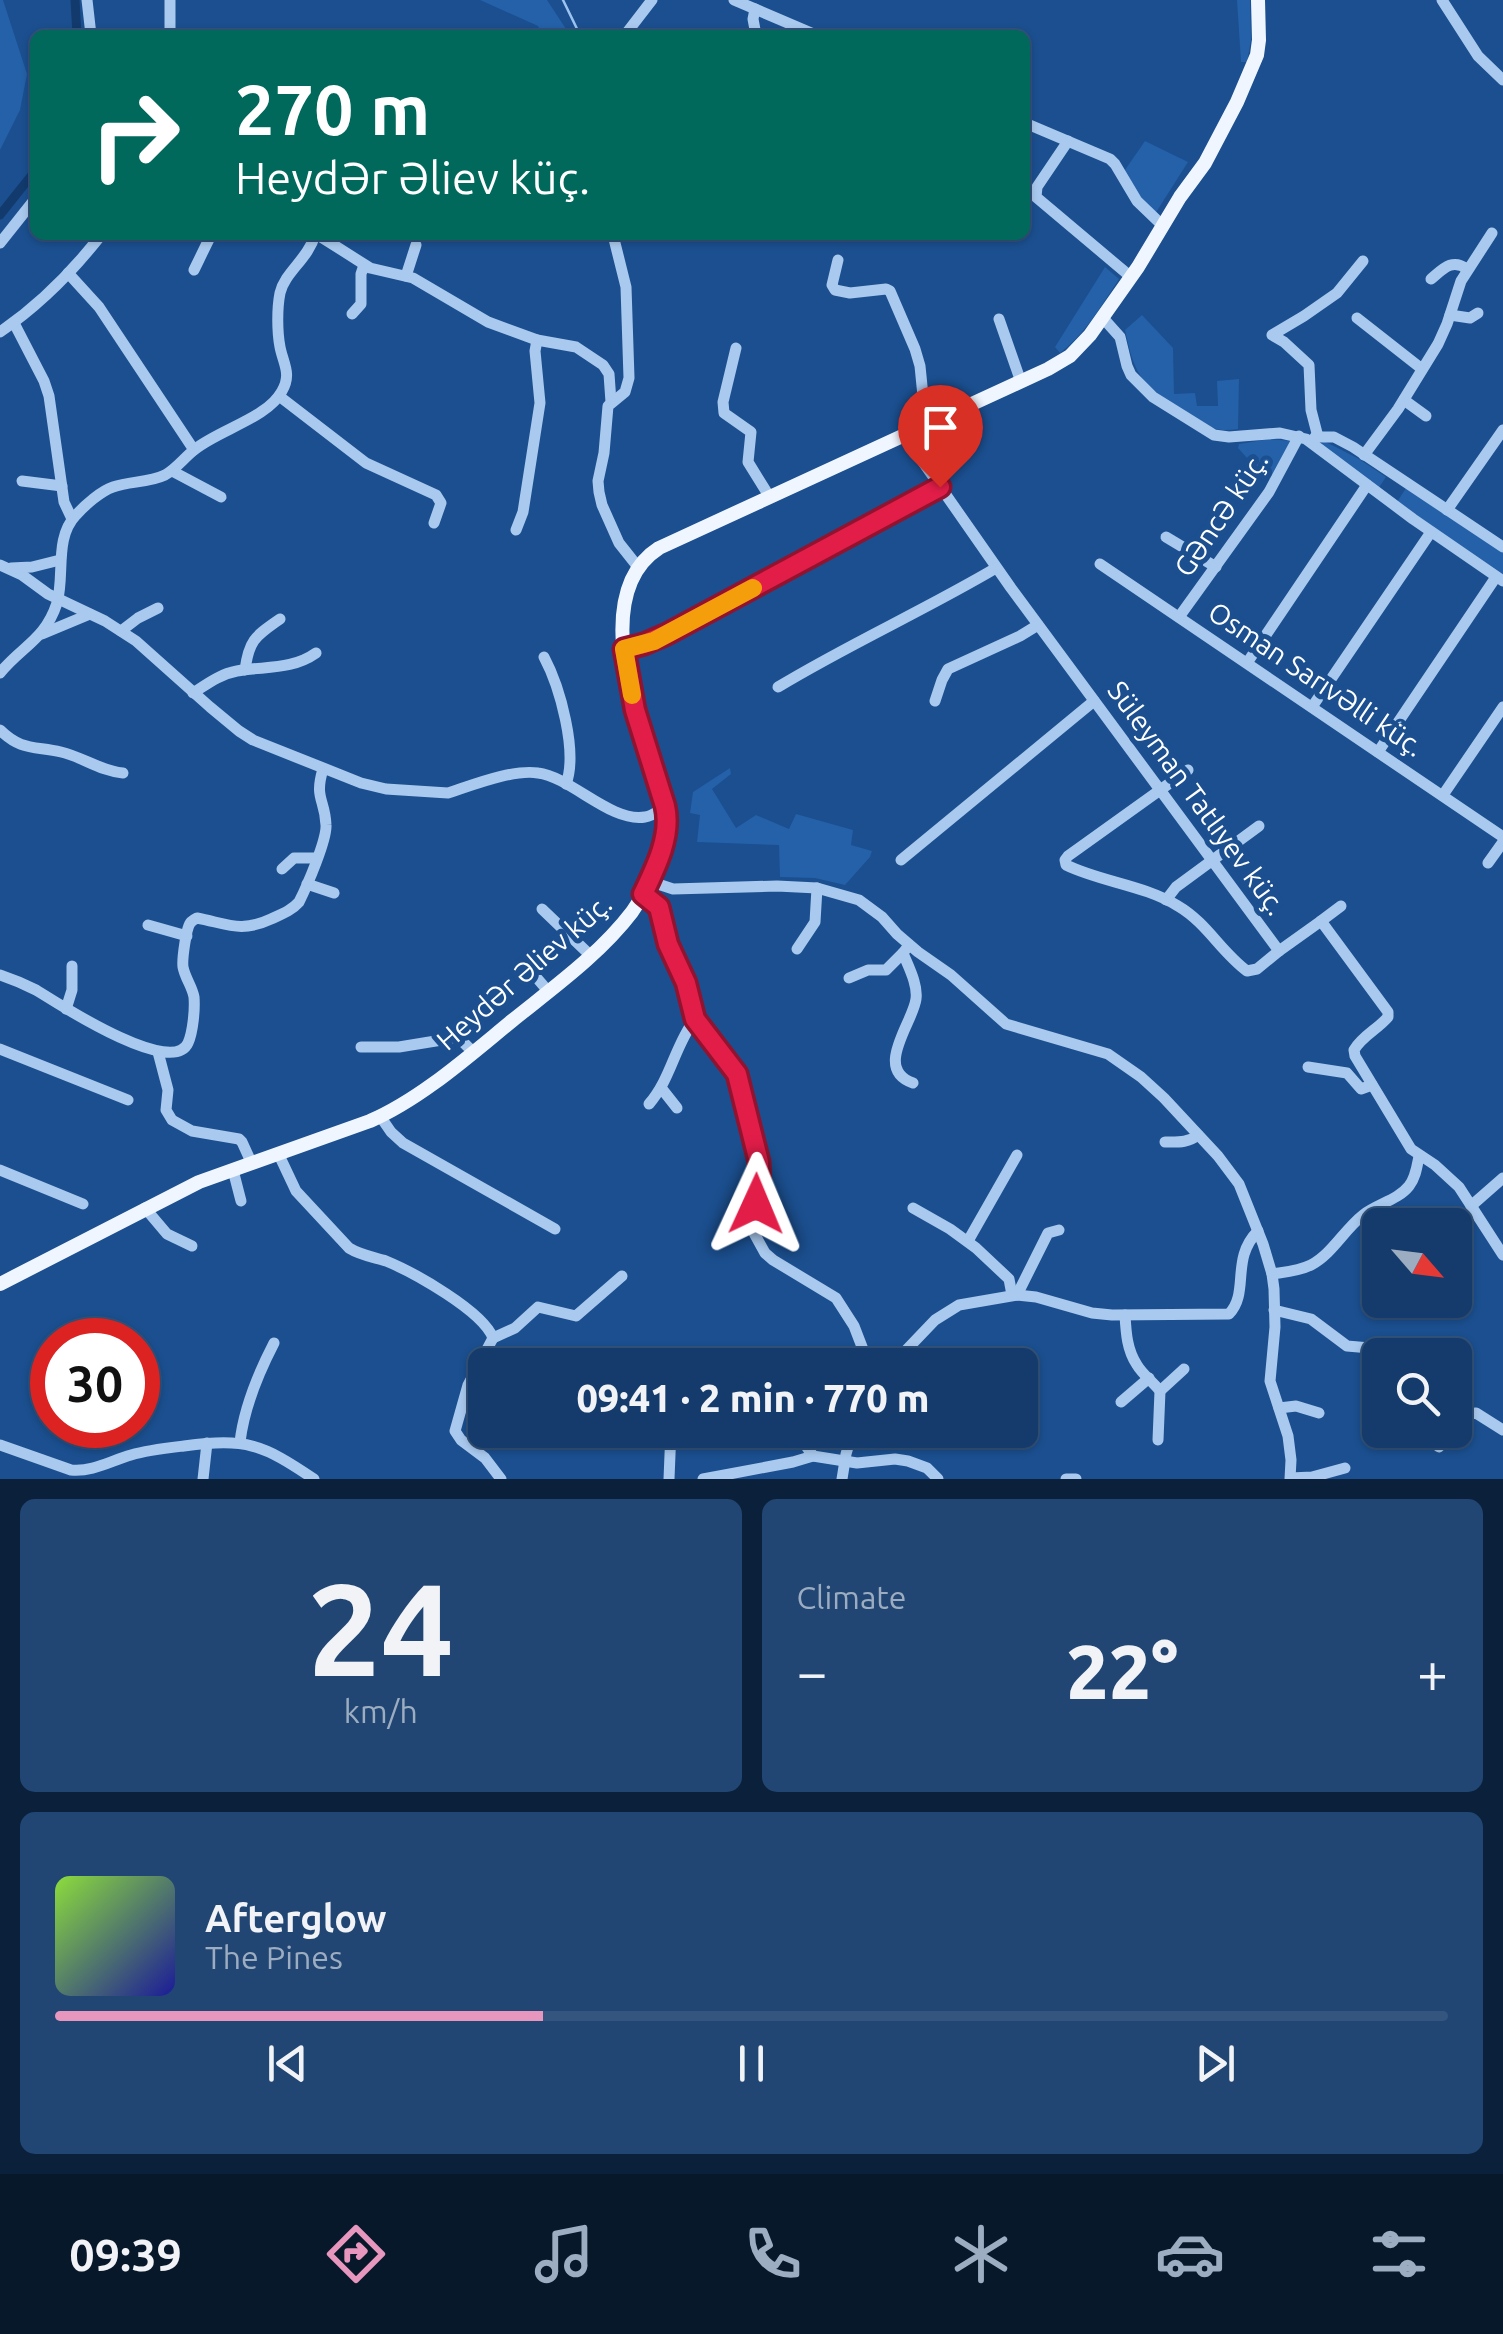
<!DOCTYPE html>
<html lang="en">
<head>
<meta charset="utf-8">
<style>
	:root { --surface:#143b6b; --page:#214673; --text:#f1f3f6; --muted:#9dadc1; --line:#33557e; --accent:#e797bd }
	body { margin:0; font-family:Ubuntu,sans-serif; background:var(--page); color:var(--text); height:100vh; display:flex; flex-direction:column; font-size:38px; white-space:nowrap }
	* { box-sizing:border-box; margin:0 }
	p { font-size:32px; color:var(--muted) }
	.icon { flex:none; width:55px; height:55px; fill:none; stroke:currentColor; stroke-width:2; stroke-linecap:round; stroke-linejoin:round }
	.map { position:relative; height:1479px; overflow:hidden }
	.details { display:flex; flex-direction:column; gap:20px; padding:20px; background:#0b203b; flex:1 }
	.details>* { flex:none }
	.guide { position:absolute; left:30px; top:30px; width:1000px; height:210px; border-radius:15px; box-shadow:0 2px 8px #0004,0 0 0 2px var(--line); background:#00695c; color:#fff; overflow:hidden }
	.needle { width:65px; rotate:118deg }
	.buttons { position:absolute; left:1362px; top:1208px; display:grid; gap:20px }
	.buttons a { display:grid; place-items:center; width:110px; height:110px; border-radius:15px; background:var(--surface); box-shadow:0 2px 8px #0004,0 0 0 2px var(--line); font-size:50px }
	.speed { position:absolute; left:30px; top:1318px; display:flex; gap:20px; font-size:50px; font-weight:700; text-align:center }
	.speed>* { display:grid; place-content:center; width:130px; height:130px; border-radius:50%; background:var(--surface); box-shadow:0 2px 8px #0004,0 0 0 2px var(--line); line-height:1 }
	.speed .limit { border:15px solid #d22; background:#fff; color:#111 }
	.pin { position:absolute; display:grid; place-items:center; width:85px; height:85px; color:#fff; margin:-102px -42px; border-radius:50% 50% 50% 0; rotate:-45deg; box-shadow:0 0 10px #0007 }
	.pin .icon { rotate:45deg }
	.me { position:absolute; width:110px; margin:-55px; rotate:1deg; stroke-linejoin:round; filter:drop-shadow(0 0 8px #0008) }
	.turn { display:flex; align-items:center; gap:35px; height:210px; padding:0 40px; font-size:45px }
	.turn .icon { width:130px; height:130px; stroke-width:2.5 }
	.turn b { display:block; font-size:70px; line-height:85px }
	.big { font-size:75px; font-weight:800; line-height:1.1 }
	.details .card { flex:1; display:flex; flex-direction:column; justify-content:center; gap:15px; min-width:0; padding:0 35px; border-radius:15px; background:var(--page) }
	.details .dial { align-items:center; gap:0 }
	.dial b { font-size:130px; line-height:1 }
	.song { display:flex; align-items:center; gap:30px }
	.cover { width:120px; height:120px; border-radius:15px; background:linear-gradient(135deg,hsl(90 70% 55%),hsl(240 70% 35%)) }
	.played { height:10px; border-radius:5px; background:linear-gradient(90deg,var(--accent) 35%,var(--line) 35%) }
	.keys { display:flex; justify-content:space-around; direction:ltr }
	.heat { display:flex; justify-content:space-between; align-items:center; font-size:55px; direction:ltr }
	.details .tiles { flex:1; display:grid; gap:20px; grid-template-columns:1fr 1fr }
	.card:last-child { grid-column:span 2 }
	.trip { position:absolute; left:468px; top:1348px; width:570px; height:100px; border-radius:15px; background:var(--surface); box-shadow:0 2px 8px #0004,0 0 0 2px var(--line); font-weight:800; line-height:100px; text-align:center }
	.dock { display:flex; height:160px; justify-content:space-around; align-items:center; background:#08182b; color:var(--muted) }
	.dock .icon { width:70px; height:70px }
	.dock .current { color:var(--accent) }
	.dock b { font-size:45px; color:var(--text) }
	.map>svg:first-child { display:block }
	.green { fill:#2461a8 }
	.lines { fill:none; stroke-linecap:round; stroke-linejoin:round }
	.stream { stroke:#9cc4f0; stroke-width:2.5 }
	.canal { stroke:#123a6d; stroke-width:9 }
	.minor { stroke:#a9c9ee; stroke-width:11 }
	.major { stroke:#f0f6ff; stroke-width:14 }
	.route-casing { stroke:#92132f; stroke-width:25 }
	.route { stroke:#e11d48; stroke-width:18 }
	.slow { stroke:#f59e0b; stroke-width:18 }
	.labels { text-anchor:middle; stroke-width:10; stroke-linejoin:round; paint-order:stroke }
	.street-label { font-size:28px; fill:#fff; stroke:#1b4f8f }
</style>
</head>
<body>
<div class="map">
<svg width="1503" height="1479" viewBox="0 0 1503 1479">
	<rect width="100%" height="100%" fill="#1b4f8f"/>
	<!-- green -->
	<g class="green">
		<path d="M0,0H3L27,74L20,110L0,150Z"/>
		<path d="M480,0H547L570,35H542L538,26Z"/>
		<path d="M1237,0H1250L1251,40L1247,62H1241Z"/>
		<path d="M1145,141L1188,162L1155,214C1143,202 1131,186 1125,170Z"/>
		<path d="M1105,267L1119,279C1102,305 1085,334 1060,353L1055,347Z"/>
		<path d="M1142,315L1173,348L1174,394L1195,393L1197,406H1218L1217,381L1239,379L1238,429C1230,430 1221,431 1213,428C1198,422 1157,395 1146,383C1133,369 1129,348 1125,330Z"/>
		<path d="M1270,439L1291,441L1272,480L1265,478L1238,448L1239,444Z"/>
		<path d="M1324,441L1359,459L1386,477L1378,489L1321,445Z"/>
		<path d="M1406,488L1503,553V574L1397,502Z"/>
		<path d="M730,768L731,774L712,789L736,828L756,815L789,829L796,814L853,830L851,845L872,851L870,857L845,885L815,878L780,877L779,845L697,842L700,815L690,813L693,792Z"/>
	</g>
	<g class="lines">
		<!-- stream -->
		<path class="stream" d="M563,0L580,35"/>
		<!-- canal -->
		<g class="canal">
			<path d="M75,0L77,35"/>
			<path d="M0,215L35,171"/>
		</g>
		<!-- minor -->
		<g class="minor">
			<path d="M87,0L91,35"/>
			<path d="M734,0L816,35"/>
			<path d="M1442,0L1478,56L1503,80"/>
			<path d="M755,9L753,19L756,35"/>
			<path d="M170,35V0"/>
			<path d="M625,35L652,0"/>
			<path d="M1025,123L1110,159L1115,164L1137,201L1162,225"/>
			<path d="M1068,141L1037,187L1036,197L1131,277"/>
			<path d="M318,235L370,268L413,278L488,322L537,340L576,347L603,365L609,374L611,402"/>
			<path d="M613,235L626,287L629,378L625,392L608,406L604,453L598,481L599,492L602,505L619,543L638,567"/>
			<path d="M0,243L35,199"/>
			<path d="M838,260L832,285L835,290L850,293L886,289L890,291L915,349L920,366L923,396L934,420"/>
			<path d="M194,270L211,235"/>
			<path d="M68,273L99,307L194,450"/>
			<path d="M406,276L416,245"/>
			<path d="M1431,279C1443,269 1452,258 1467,269"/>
			<path d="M352,314L361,304V274L364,265"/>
			<path d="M1450,315L1470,318L1478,313"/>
			<path d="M1103,318L1120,337L1127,366L1131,375L1153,397L1214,435L1229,437L1280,433L1306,439L1413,519L1503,581"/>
			<path d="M1357,318L1422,369"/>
			<path d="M999,319L1021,382"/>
			<path d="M14,323L44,381L49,396L64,502L72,519"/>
			<path d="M0,332C38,306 73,271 101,235"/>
			<path d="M736,348L723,402L724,413L751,432L748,462L769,496"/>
			<path d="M279,396L366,463L436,495L441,503L434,523"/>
			<path d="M1404,400L1426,416"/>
			<path d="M907,432L923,462L1011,588L1279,951L1321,921L1388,1012V1017C1378,1029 1362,1036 1354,1050L1355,1056L1411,1149L1435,1165L1459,1187L1503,1255"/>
			<path d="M1315,437H1334L1353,447L1503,547"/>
			<path d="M1318,437L1311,410L1309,365L1284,342L1272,335L1304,316L1337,293L1363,261"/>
			<path d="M1364,455L1398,409L1438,344L1447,324L1461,281L1492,233"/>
			<path d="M172,471L221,497"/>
			<path d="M22,481L62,486"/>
			<path d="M1447,510L1503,430"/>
			<path d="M516,530L523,512L540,403L535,351L537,340"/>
			<path d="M1166,537L1216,567"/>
			<path d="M1100,564L1503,837"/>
			<path d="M0,565L22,575L48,594L105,621L136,641L210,707L239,731L253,740L361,783L386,789L448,793C473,785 513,769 538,773C571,777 611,823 645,817C653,816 659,810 665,806"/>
			<path d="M11,568L32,567L60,560"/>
			<path d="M1179,617L1269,492L1299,436"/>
			<path d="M121,631L138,618L158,608"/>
			<path d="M42,634L90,614"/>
			<path d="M624,649L645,644L667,634L940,487"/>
			<path d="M544,657C560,687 578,752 566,784"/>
			<path d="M1247,663L1367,485"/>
			<path d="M245,670C249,639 256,636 280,619"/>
			<path d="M0,673C22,646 45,640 57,603C65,575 54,538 76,515C85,505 101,491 113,487C130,481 148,483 165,475C176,469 184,458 194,450C218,430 268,418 282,391C292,374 283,363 280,347C277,331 277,308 280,293C285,272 308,259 315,235"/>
			<path d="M778,687C849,644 925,610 996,568"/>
			<path d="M193,693C207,684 220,674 237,671C265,666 292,670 316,653"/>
			<path d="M935,701L942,680L948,669L1020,636L1038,625"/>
			<path d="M1312,707L1431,532"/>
			<path d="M0,730C21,751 35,746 61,752C83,757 100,771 123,773"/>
			<path d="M1378,752L1496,577"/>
			<path d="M1188,770L1068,856L1065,860L1066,865C1101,882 1144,885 1178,906C1207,923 1221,952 1247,971L1257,969L1279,951"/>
			<path d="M1443,795L1503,707"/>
			<path d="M901,860L1094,701"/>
			<path d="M1488,863L1503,842"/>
			<path d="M282,869L294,858H317"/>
			<path d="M649,881L673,889L777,886L817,888L859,900L882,917L897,934L918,952L951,975L1006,1024L1108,1054L1141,1077L1164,1098L1218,1156L1239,1184L1263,1244L1272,1274L1274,1289L1275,1327L1270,1381L1288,1436L1291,1460L1290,1479"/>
			<path d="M307,884L334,893"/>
			<path d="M643,894L659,907L668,944L686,983L695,1019L737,1074L759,1162L760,1189L753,1221L754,1233L765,1253L773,1260L836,1298L854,1326L869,1365"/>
			<path d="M1166,900L1176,887L1259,826"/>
			<path d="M542,909L590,955"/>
			<path d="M1321,921L1341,906"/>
			<path d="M148,925L187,936"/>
			<path d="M909,945L903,953C908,966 918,984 916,999C913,1023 873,1069 913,1083"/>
			<path d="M797,949L815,922L817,888"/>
			<path d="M530,970L548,991"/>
			<path d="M0,975C12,979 24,984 36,990C57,1003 172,1078 188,1043C193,1032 195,1009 194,997C192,986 185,978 183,967C182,960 186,927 191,922C193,920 195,919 197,918C228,924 241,933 271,919C282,914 291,911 299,902C307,886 327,840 326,825C325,799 314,799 323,769"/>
			<path d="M849,978L868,970H886L903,953"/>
			<path d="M66,1009L72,990V966"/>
			<path d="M361,1047H399L454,1038L463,1042L473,1052"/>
			<path d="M0,1049L128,1100"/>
			<path d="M158,1052L168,1090L166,1110L172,1120L192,1131L239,1139L242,1142L252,1164"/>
			<path d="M1308,1067L1347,1073L1361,1089L1372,1085"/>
			<path d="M662,1089L677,1108"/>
			<path d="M649,1104C671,1079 675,1045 695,1019"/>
			<path d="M380,1116L391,1132L403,1143L555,1229"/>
			<path d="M1165,1142C1178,1142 1188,1143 1198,1135"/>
			<path d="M279,1155L296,1191L349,1248C360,1255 373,1257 386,1261C413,1272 483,1311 493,1338L468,1385L455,1431L461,1440L485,1458L501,1479"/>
			<path d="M0,1170L83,1204"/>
			<path d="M233,1170L241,1201"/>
			<path d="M1471,1206L1503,1178"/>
			<path d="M145,1208L167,1234L192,1246"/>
			<path d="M913,1208L950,1229L976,1248L1009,1279L1012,1295"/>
			<path d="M968,1241L1017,1155"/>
			<path d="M1272,1274C1285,1272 1299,1271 1311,1265C1332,1254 1344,1230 1363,1215C1377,1204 1398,1200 1409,1186C1416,1177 1417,1166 1419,1156"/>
			<path d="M1017,1295L1048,1233L1059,1230"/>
			<path d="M1274,1310L1311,1319L1347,1346L1370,1348L1388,1355"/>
			<path d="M1125,1315C1126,1333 1127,1350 1137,1365C1143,1375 1153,1382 1160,1391L1158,1440"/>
			<path d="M493,1338L515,1328L538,1307L576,1316L622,1276"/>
			<path d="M892,1365L935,1320L959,1305L1017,1295L1036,1297L1092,1313L1112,1315L1229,1314C1250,1292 1230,1259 1258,1231"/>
			<path d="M1455,1383L1461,1385"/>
			<path d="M1160,1391L1184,1369"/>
			<path d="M1121,1402L1149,1378"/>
			<path d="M1279,1408L1296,1406L1319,1413"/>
			<path d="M1455,1412L1465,1415L1476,1413L1503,1430"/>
			<path d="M795,1430L813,1456"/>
			<path d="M1417,1430L1439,1447"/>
			<path d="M240,1442C244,1407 258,1374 274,1343"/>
			<path d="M0,1445L71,1470C93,1472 110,1461 131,1455C148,1450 167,1448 184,1446C247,1438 262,1444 314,1479"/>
			<path d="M1291,1478L1312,1477L1345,1468"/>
			<path d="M203,1479L207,1443"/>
			<path d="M669,1479L671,1430"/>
			<path d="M703,1479L793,1462L813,1456L857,1463L895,1459L908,1461L927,1468L938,1479"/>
			<path d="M842,1479L846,1454L853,1430"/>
			<path d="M1066,1479H1076"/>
		</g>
		<!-- major -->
		<path class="major" d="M0,1284L199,1182L370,1121C421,1099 470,1055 513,1020C554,987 600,954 632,912C650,887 672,837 665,806C644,740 584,596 659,548L1048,369L1070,356L1090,335L1138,267L1180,197L1205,163L1237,102L1257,55L1259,40L1258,0"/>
	</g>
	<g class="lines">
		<defs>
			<path id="route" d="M756,1204L760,1189L759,1162L737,1074L695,1019L686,983L668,944L659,907L643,894C656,867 672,835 665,806L635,710L624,649L644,644L667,634L940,487"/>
		</defs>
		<!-- route casing -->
		<use href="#route" class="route-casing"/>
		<!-- route -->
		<use href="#route" class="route"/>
		<!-- slow -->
		<path class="slow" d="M632,695L624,649L654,641L753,588"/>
	</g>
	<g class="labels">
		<!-- street labels -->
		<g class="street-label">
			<text transform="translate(1221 514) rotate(-56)" y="10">Gəncə küç.</text>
			<text transform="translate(1316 679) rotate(34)" y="10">Osman Sarıvəlli küç.</text>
			<text transform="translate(1197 798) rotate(54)" y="10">Süleyman Tatlıyev küç.</text>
			<text transform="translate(524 972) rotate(-41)" y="10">Heydər Əliev küç.</text>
		</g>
	</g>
</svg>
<div class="buttons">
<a><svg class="needle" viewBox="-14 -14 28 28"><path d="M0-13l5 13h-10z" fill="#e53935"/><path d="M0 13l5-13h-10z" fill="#9dadc1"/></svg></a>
<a><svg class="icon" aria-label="search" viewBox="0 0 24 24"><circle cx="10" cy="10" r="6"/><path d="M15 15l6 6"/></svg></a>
</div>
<div class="speed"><div class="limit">30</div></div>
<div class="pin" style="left:940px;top:487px;background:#d93025"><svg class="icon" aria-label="arrive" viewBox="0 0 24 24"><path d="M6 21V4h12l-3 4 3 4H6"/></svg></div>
<svg class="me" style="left:756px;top:1204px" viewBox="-20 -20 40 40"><path d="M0-17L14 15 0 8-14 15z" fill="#e11d48" stroke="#fff" stroke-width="4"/></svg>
<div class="trip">09:41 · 2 min · 770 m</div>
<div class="guide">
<div class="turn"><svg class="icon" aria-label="right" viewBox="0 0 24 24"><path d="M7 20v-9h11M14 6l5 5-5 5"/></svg><div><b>270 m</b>Heydər Əliev küç.</div></div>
</div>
</div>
<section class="details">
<div class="tiles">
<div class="card dial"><b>24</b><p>km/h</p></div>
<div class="card"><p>Climate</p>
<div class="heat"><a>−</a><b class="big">22°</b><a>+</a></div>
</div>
<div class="card">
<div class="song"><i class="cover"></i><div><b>Afterglow</b><p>The Pines</p></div></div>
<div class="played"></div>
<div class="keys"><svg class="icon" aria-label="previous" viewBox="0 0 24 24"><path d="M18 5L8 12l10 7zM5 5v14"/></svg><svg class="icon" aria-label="pause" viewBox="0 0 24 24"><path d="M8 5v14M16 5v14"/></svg><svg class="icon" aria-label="next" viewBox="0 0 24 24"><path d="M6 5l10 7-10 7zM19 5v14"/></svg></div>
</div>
</div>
</section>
<nav class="dock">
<b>09:39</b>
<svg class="icon current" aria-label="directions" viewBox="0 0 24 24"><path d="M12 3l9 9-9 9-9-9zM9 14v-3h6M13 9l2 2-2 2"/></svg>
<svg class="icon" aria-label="music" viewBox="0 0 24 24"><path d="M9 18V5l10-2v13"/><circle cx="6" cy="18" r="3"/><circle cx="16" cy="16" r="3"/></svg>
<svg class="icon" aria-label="phone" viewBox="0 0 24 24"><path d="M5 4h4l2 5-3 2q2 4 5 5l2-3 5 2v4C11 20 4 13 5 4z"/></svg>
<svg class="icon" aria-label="climate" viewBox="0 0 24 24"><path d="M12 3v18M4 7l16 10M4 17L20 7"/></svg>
<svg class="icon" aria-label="car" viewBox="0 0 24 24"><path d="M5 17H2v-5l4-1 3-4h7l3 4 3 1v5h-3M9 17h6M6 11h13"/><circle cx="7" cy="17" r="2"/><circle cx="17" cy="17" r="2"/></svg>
<svg class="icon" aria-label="filters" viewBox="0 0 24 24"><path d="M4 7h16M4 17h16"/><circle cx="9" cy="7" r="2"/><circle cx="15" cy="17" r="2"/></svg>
</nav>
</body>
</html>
